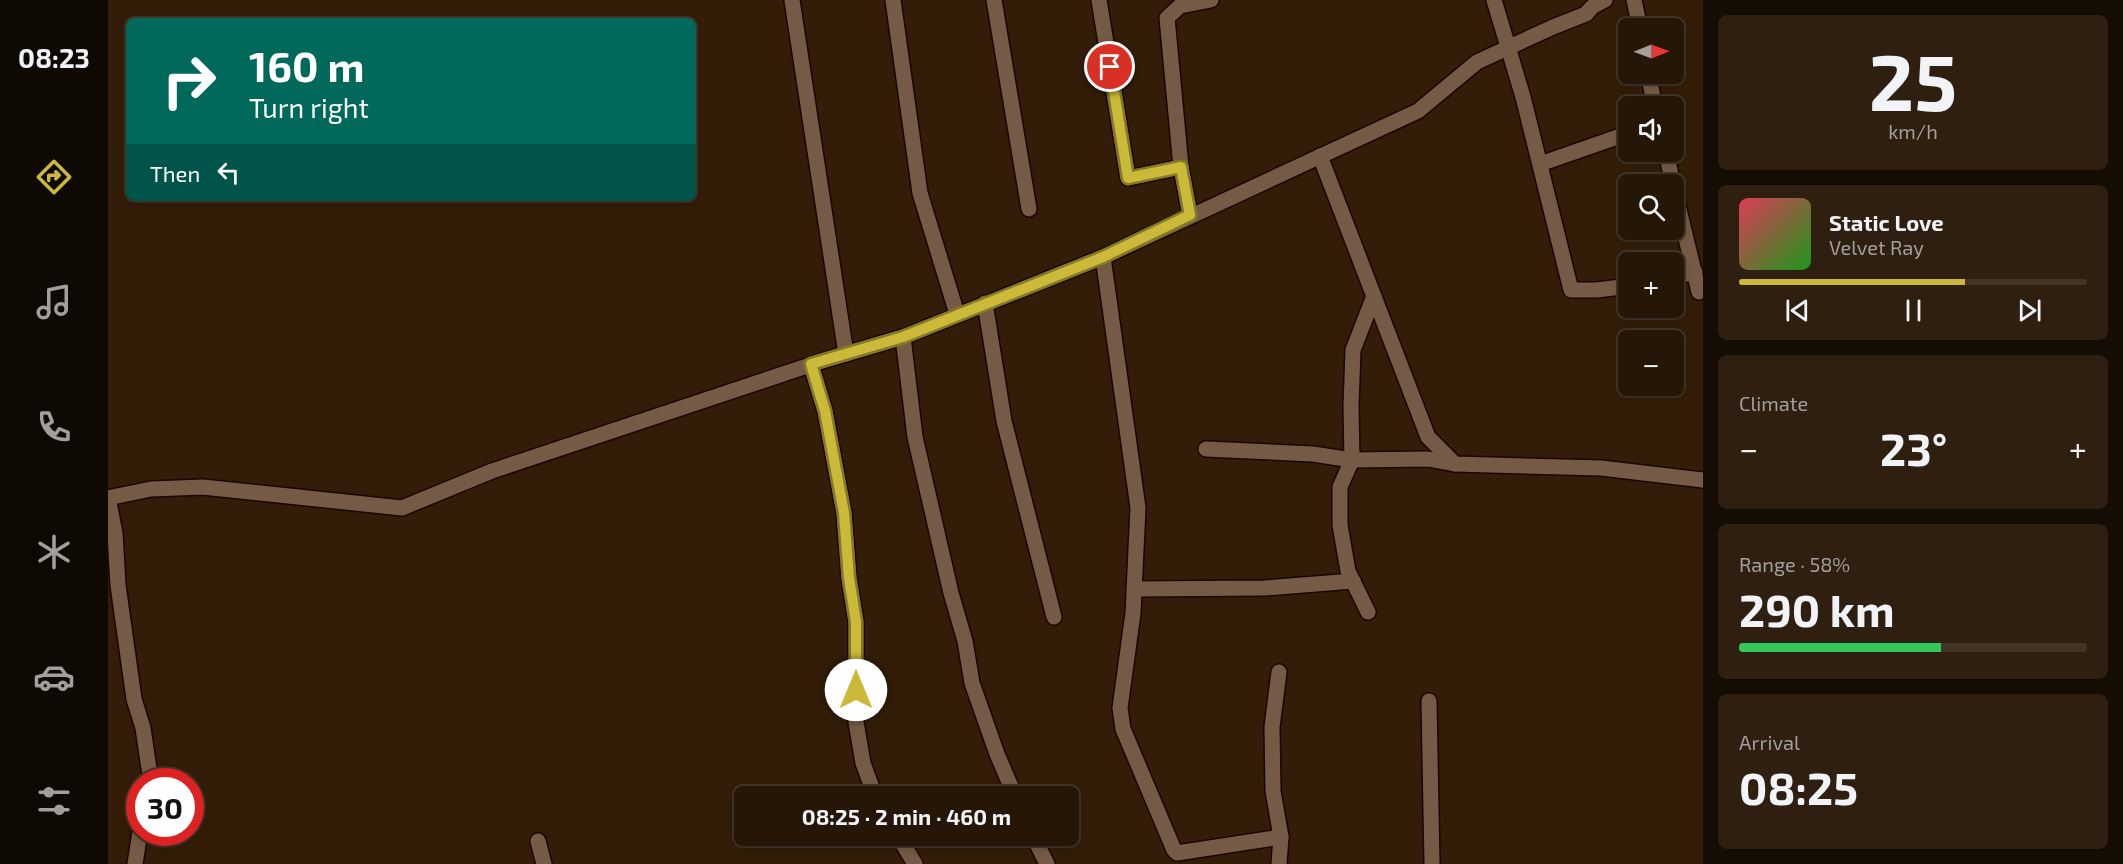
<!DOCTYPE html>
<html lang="en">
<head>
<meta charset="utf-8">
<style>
	:root { --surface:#261607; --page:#2e1f11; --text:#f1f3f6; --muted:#a49f9b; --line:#423528; --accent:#cbba39 }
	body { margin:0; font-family:"Exo 2",sans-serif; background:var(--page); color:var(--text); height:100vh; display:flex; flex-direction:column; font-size:22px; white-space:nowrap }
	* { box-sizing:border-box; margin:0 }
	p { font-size:20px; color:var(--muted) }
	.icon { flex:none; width:33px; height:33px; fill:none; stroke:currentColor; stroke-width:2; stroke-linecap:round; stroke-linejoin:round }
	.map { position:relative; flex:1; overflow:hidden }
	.sheet { display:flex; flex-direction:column; gap:15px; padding:15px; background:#150c04; width:420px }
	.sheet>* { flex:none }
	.hud { position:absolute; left:18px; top:18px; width:570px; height:183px; border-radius:9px; box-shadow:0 3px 9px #0003,0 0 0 2px var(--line); background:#00695c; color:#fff; overflow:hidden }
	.needle { width:39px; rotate:89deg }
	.buttons { position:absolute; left:1510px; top:18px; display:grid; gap:12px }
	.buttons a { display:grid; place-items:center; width:66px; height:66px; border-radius:9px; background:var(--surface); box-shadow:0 3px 9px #0003,0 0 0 2px var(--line); font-size:30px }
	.speed { position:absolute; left:18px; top:768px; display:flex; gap:12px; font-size:30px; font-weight:700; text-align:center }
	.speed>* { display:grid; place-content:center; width:78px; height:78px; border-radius:50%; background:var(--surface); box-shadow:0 3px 9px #0003,0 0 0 2px var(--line); line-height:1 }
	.speed .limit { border:9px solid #d22; background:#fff; color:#111 }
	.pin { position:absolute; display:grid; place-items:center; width:51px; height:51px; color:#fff; margin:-26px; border:3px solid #fff; border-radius:50%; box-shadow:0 2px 6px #0007 }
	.me { position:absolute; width:66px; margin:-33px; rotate:0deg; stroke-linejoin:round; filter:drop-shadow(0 0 4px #0008) }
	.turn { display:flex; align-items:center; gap:21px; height:126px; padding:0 24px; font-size:27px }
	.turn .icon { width:78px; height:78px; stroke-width:2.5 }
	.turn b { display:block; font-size:42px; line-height:51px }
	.then { display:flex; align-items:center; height:57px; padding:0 24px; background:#0003; gap:12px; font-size:22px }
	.big { font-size:45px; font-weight:700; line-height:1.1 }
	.sheet .tile { flex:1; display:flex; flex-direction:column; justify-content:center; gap:9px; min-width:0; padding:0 21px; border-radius:9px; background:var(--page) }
	.sheet .dial { align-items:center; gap:0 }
	.dial b { font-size:78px; line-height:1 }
	.song { display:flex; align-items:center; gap:18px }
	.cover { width:72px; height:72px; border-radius:9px; background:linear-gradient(135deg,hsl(350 70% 55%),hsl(120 70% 35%)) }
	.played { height:6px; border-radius:3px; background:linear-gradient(90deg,var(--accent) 65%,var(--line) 65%) }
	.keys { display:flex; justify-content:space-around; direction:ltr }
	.heat { display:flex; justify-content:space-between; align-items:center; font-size:33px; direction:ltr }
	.charge { height:9px; border-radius:4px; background:linear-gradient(90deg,#34c759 58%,var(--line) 0) }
	.trip { position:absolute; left:626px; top:786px; width:345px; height:60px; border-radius:9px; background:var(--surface); box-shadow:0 3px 9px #0003,0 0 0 2px var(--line); font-weight:700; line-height:60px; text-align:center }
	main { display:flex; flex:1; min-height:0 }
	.menu { display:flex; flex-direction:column; width:108px; justify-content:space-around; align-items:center; background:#0f0903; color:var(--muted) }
	.menu .icon { width:42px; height:42px }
	.menu .current { color:var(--accent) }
	.menu b { font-size:27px; color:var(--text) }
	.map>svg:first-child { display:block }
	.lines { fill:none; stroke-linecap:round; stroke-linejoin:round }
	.minor-casing { stroke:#1a0600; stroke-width:18 }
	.minor { stroke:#755b46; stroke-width:15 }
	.route-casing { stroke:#847925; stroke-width:15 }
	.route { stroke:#cbba39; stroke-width:10 }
</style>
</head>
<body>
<main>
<nav class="menu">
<b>08:23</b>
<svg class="icon current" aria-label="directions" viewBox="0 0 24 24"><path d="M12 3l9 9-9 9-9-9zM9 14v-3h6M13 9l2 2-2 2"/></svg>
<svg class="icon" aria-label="music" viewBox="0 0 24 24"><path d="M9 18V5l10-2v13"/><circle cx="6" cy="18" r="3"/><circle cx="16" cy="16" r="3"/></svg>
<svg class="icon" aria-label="phone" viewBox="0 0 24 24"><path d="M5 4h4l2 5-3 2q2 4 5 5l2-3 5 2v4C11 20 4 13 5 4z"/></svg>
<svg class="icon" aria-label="climate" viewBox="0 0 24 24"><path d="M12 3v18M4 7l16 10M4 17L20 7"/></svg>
<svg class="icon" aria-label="car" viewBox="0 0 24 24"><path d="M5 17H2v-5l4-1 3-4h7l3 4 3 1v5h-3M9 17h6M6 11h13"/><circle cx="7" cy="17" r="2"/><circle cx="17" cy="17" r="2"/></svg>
<svg class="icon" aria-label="filters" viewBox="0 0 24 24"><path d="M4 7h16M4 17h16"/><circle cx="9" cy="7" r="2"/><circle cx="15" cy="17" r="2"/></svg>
</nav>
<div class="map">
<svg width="1595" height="864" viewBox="0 0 1595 864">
	<rect width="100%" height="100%" fill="#331d09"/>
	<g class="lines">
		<defs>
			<g id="minor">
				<path d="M684,0L738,354"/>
				<path d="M785,0L812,193L849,314"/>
				<path d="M886,0L921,209"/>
				<path d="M991,0L1020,178L1073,167"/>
				<path d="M1386,0L1415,97L1463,290H1489L1521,286"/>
				<path d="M1526,0L1532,28"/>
				<path d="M1540,74L1547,106"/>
				<path d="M1558,152L1565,184"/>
				<path d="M1212,156L1320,437L1347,464L1493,468L1595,480"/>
				<path d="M1432,164L1521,133"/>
				<path d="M1566,189L1591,292"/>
				<path d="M1082,215L1073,167L1059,18L1072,6L1103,0"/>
				<path d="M995,257L1030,508L1025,613L1012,708L1015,729L1066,850L1069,853L1173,837"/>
				<path d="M1566,277L1587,272"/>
				<path d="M877,303L896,421L946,617"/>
				<path d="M795,337L807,437L843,593L857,641L864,683L889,754L907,796"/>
				<path d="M703,365L717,411L736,513L741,578L748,622V722L755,763L767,796"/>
				<path d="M1098,449L1205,454L1244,460L1320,459L1347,464"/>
				<path d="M1026,589L1157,588L1245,581"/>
				<path d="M1260,612L1240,571L1232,525V487L1244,460L1243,406L1245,350L1266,296"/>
				<path d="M1171,672L1164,727L1165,791L1173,837L1171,864"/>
				<path d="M1321,701L1324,864"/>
				<path d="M43,782L35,728L26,699L10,585L7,533L0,498L43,489L95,487L294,508L384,471L717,360L795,337L995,257L1310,111L1369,62L1445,27L1478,14L1484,7L1497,0"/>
				<path d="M790,836L807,864"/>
				<path d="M925,836L939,864"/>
				<path d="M430,841L436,864"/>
				<path d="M27,864L32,832"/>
			</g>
		</defs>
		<!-- minor casing -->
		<use href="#minor" class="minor-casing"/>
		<!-- minor -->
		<use href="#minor" class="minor"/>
	</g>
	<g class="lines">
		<defs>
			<path id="route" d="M748,690V622L741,578L736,513L717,411L703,364L795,337L995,257L1082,215L1073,167L1020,178L1002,67"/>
		</defs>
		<!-- route casing -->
		<use href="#route" class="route-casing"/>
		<!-- route -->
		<use href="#route" class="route"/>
	</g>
</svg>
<div class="buttons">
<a><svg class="needle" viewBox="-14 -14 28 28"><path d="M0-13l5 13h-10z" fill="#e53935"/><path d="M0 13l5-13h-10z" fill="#a49f9b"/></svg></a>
<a><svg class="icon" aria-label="sound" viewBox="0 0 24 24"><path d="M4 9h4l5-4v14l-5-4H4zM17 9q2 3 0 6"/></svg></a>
<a><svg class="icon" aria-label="search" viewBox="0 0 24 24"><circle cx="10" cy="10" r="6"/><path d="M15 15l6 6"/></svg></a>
<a>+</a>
<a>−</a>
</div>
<div class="speed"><div class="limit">30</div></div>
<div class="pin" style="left:1002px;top:67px;background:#d93025"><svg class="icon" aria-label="arrive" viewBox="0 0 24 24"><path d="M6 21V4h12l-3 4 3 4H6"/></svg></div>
<svg class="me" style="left:748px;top:690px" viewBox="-20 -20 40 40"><circle r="19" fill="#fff"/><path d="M0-13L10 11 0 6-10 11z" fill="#cbba39"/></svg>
<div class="trip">08:25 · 2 min · 460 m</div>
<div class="hud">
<div class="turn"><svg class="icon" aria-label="right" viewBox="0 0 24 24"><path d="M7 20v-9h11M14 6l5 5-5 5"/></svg><div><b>160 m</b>Turn right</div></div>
<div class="then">Then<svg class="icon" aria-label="left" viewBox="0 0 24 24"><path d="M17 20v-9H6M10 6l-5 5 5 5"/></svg></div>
</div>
</div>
<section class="sheet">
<div class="tile dial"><b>25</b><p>km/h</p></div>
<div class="tile">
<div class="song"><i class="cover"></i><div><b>Static Love</b><p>Velvet Ray</p></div></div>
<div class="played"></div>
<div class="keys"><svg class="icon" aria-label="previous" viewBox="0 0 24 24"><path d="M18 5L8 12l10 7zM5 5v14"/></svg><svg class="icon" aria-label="pause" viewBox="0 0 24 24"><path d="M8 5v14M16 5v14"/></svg><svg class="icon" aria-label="next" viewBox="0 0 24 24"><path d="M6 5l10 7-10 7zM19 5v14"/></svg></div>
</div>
<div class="tile"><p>Climate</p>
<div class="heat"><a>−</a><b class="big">23°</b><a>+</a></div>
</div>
<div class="tile"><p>Range · 58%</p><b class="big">290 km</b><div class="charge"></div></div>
<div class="tile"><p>Arrival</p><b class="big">08:25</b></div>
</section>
</main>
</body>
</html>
